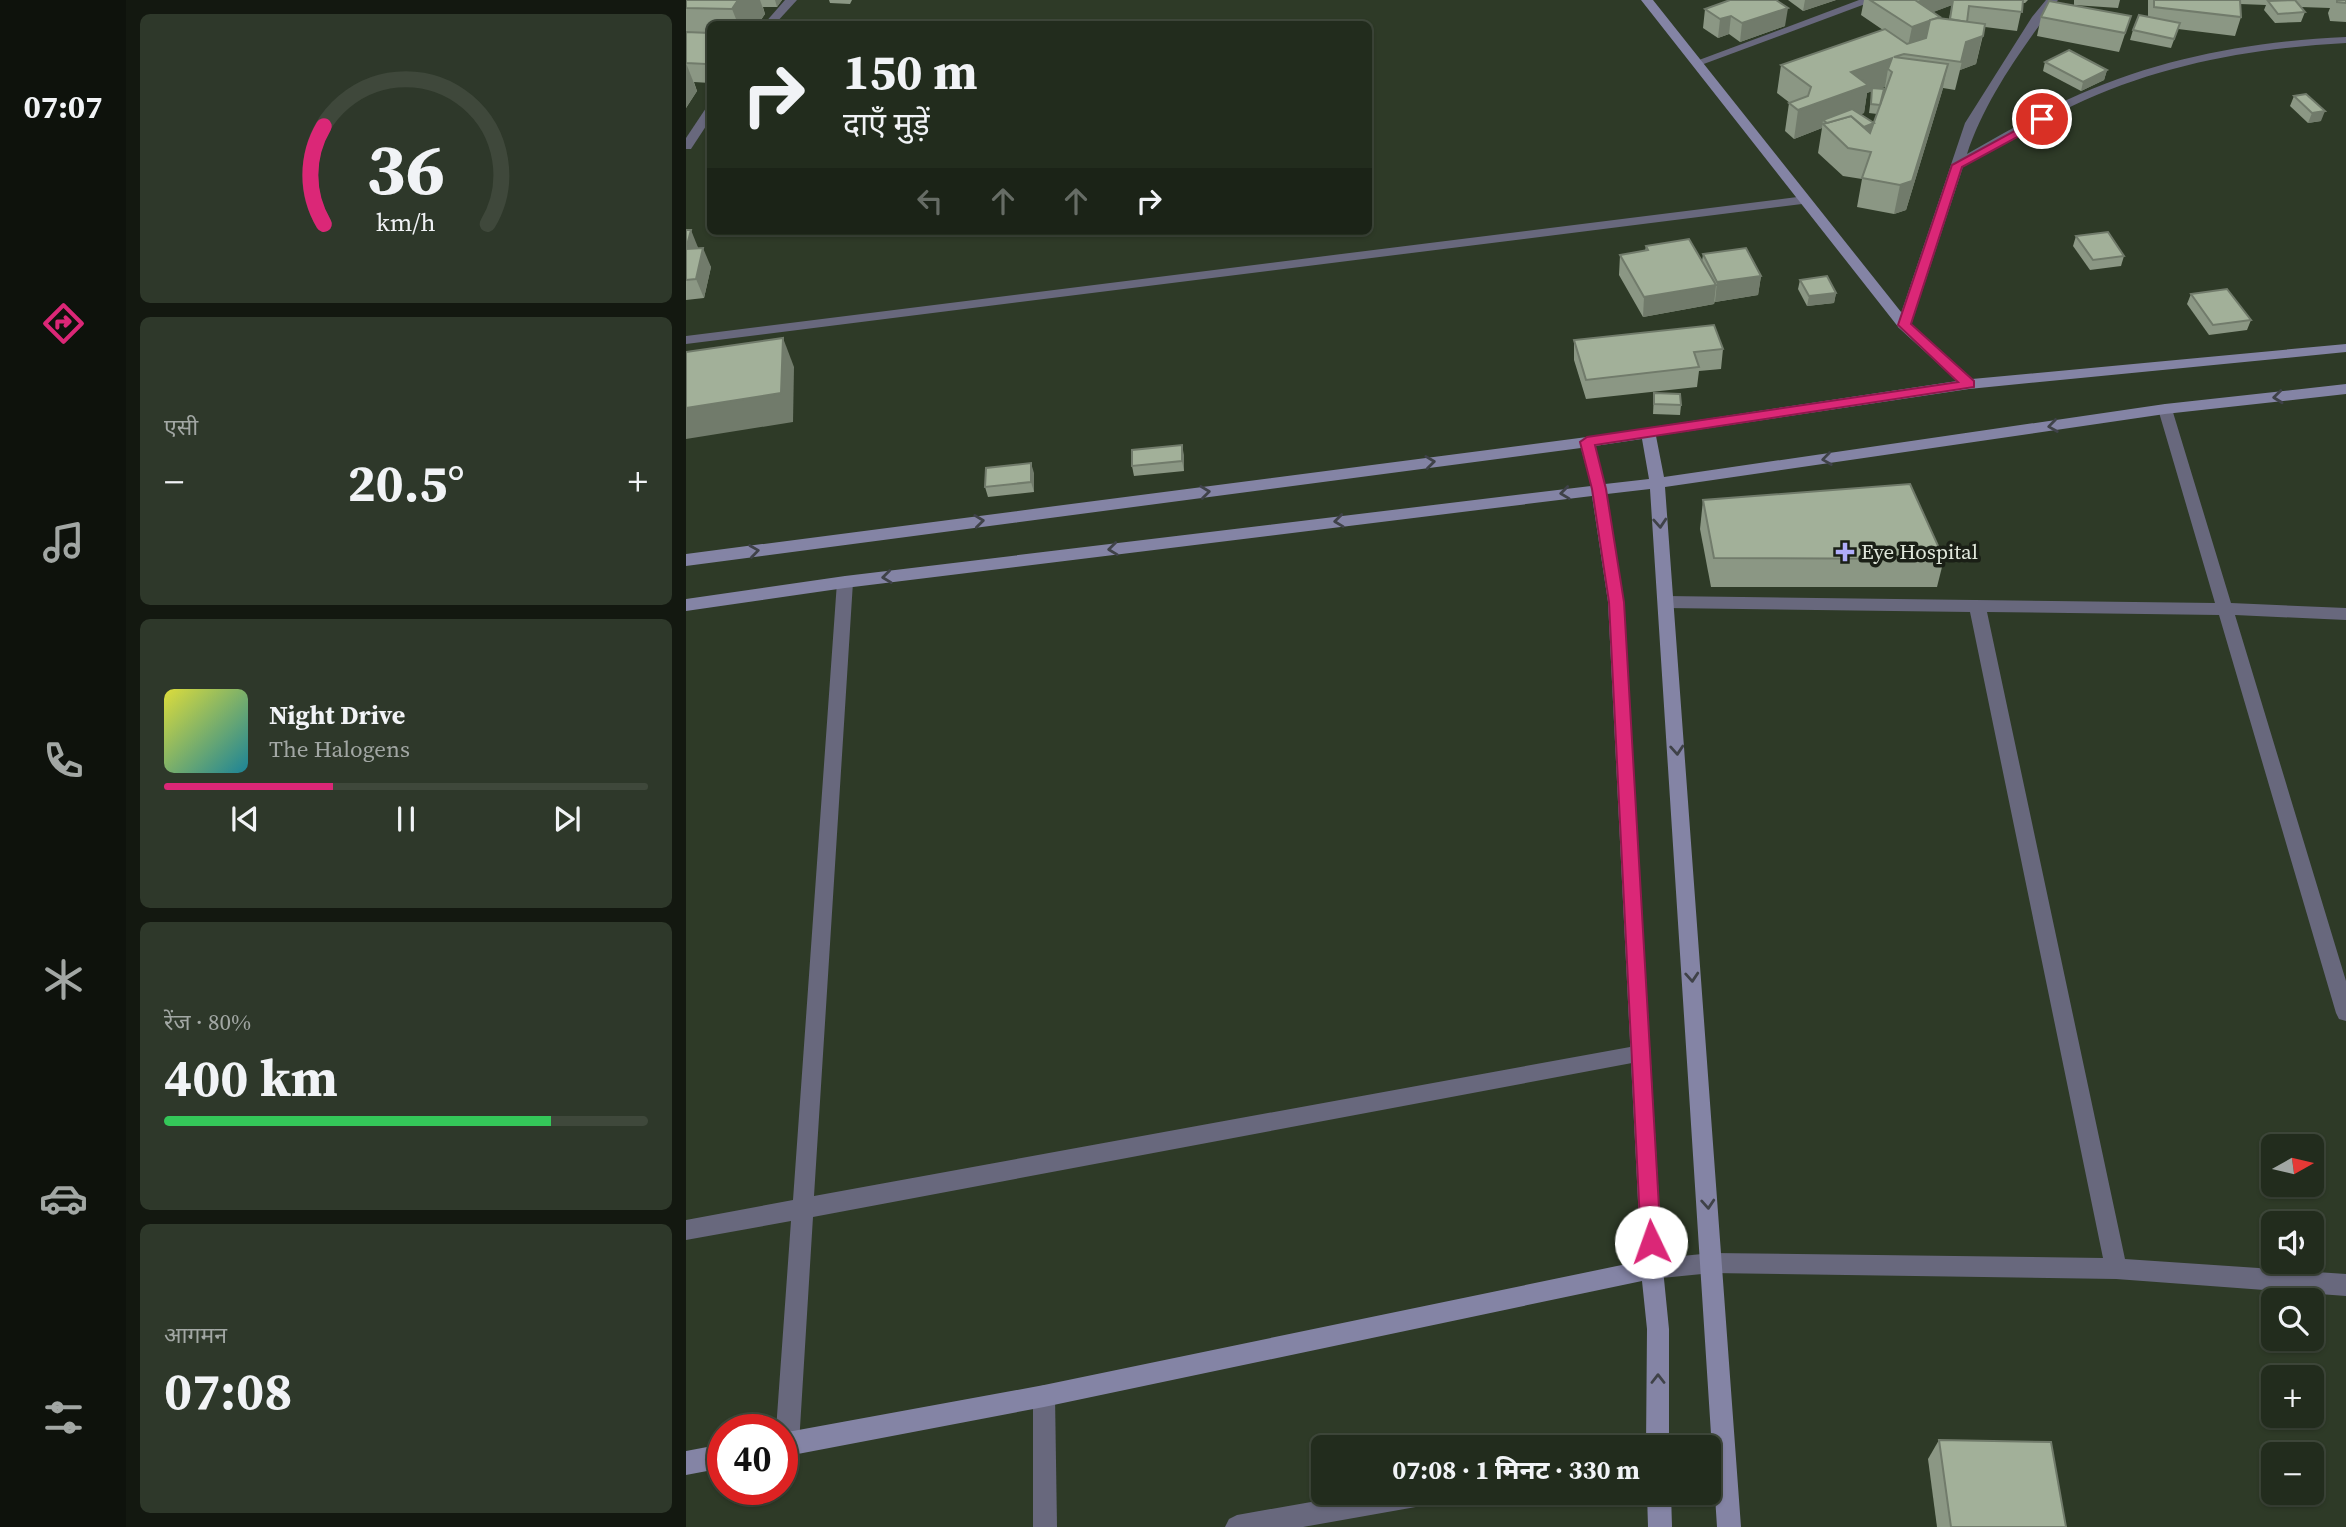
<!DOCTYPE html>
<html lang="hi">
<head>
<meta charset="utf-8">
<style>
	:root { --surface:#222c1d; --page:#2e382a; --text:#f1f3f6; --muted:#a2a7a4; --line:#3f483b; --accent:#db2777 }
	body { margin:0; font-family:"Source Serif 4","Noto Sans Devanagari",serif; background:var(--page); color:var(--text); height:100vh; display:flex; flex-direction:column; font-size:26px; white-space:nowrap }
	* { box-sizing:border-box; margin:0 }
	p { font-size:23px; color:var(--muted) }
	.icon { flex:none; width:38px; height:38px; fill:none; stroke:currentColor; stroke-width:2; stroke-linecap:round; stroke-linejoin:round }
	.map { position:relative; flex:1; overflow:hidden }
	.sheet { display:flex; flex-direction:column; gap:14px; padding:14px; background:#131810; width:560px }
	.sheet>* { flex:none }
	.banner { position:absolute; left:21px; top:21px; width:665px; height:214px; border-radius:10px; box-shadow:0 2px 5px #0004,0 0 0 2px var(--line); background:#222c1d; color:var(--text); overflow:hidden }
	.needle { width:46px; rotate:82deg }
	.tools { position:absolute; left:1575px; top:1134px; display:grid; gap:14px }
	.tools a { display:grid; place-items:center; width:63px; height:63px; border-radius:10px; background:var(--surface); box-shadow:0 2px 5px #0004,0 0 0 2px var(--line); font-size:35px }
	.speed { position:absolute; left:21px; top:1414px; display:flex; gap:14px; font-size:35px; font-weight:700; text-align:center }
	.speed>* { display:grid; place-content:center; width:91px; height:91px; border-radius:50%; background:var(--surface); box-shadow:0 2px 5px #0004,0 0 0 2px var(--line); line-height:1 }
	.speed .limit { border:10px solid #d22; background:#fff; color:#111 }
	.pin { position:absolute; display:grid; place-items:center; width:60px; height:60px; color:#fff; margin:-30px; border:4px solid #fff; border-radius:50%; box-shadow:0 2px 7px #0007 }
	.me { position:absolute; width:77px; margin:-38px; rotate:357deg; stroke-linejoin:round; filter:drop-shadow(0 0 5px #0008) }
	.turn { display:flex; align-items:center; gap:24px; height:147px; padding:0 21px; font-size:32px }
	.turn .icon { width:91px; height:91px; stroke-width:2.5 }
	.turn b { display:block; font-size:49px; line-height:60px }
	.lanes { display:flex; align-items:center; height:66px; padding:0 21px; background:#0003; justify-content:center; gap:35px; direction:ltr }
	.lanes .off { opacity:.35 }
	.big { font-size:52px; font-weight:700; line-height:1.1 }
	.sheet .tile { flex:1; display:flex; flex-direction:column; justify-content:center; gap:10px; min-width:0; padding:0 24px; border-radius:10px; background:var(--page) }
	.sheet .dial { align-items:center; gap:0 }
	.dial svg { height:182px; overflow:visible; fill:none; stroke:var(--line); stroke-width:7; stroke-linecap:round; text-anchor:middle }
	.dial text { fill:var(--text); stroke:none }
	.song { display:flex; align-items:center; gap:21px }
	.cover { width:84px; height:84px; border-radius:10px; background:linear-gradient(135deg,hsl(60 70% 55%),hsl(190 70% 35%)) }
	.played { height:7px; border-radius:4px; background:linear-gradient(90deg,var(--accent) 35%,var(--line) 35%) }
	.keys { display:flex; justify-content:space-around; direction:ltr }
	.heat { display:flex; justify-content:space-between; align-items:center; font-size:38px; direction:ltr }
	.charge { height:10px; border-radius:5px; background:linear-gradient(90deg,#34c759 80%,var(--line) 0) }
	.trip { position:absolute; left:625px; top:1435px; width:410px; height:70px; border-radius:10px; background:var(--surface); box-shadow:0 2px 5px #0004,0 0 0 2px var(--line); font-weight:700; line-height:70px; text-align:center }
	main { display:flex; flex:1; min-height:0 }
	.tabs { display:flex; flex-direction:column; width:126px; justify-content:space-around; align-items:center; background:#0e120c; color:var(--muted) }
	.tabs .icon { width:49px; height:49px }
	.tabs .active { color:var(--accent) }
	.tabs b { font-size:32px; color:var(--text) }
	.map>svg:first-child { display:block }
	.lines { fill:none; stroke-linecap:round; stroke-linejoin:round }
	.street { fill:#68687d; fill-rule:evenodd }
	.secondary { fill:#8484a5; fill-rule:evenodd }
	.wall { fill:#8b9784; fill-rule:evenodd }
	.shaded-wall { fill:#717b6b }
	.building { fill:#a2b099; stroke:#717b6b; stroke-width:2 }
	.oneway { stroke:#3f4248 }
	.route { fill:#db2777; stroke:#8e194d; stroke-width:2 }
	.poi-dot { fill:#b0adfa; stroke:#1a1f16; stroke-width:2.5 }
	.labels { text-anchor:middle; stroke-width:7; stroke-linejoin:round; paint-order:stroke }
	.poi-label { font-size:21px; fill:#e0e7db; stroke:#1a1f16; text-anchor:start }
</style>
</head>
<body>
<main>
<nav class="tabs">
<b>07:07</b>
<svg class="icon active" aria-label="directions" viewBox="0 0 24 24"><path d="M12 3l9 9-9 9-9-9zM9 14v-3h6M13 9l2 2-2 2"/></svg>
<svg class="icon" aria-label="music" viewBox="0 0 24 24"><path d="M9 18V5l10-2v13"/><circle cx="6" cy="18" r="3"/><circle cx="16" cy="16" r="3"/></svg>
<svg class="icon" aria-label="phone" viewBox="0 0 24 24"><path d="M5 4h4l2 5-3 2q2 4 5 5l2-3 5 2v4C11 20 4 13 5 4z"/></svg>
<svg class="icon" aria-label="climate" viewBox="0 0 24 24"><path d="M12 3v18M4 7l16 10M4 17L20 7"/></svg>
<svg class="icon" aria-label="car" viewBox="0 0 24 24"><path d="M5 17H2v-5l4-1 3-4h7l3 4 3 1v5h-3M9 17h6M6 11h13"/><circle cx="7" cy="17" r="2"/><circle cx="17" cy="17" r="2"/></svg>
<svg class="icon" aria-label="filters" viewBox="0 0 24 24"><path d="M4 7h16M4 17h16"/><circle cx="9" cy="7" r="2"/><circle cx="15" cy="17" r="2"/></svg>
</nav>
<section class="sheet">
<div class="tile dial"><svg viewBox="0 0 100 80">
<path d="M14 69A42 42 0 1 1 86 69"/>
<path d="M14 69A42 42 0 0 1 14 26" stroke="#db2777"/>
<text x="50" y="56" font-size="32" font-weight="700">36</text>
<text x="50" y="72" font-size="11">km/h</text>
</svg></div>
<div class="tile"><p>एसी</p>
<div class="heat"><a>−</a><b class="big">20.5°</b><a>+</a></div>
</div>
<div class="tile">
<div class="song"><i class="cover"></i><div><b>Night Drive</b><p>The Halogens</p></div></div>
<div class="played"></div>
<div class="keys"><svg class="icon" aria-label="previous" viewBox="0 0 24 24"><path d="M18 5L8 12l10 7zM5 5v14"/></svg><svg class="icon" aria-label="pause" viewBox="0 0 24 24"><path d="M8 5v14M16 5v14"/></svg><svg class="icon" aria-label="next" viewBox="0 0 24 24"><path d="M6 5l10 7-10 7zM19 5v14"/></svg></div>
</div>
<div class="tile"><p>रेंज · 80%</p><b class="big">400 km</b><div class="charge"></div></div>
<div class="tile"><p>आगमन</p><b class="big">07:08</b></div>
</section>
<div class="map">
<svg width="1660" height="1527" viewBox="0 0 1660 1527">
	<rect width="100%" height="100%" fill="#2e3a27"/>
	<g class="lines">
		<!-- street -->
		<g class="street">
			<path d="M99,0H111L89,24H78Z"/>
			<path d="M1173,0H1190L1015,65L1005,63Z"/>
			<path d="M1360,0H1372C1337,47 1299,99 1281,154C1318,133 1355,111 1394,94C1479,57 1569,41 1660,37V43C1570,48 1482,63 1399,100C1357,119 1317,144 1277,167L1225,325L1223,328H1213L1211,325L1279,123L1346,17Z"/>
			<path d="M24,107V120L5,149H0V138L20,108Z"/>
			<path d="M1119,196L1125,200L1124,203L0,344V336Z"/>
			<path d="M1479,404L1486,409L1545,603L1660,608V620L1549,615L1660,981V1021L1653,1019L1650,1013L1533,615L1301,612L1439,1259L1660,1274V1296L1430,1279L1026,1273L966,1279L958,1276L955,1269L958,1262L966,1259L1026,1253L1417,1258L1284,612L980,608L972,602L980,596L1529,603L1472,409Z"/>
			<path d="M159,576L167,582L128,1196L955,1045L962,1048L965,1054L962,1060L127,1217L113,1444L109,1452L101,1456L96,1454V1430H90L105,1221L0,1240V1220L107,1200L151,582Z"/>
			<path d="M358,1385L366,1388L369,1396L371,1527H347V1396L350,1388Z"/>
			<path d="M676,1493H753L749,1501L741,1505L617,1527H539L543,1519L551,1515Z"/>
		</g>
		<!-- secondary -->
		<g class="secondary">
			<path d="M955,0H967L1223,322L1286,379L1660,344V352L1283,389L970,436L978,477L1479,404L1660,384V394L1479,414L979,487L1055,1527H1031L964,489L921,494L938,602L977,1269L983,1329V1447H960L961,1329L956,1281L358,1407L96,1457V1433L358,1385L955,1261L922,602L906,496L159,588L0,611V599L159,576L905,486L895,448L0,566V554L901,437L1271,381L1213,328ZM956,439L963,479L919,484L909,446Z"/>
			<path d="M37,1444V1468L0,1475V1451Z"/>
			<path d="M961,1493H985L986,1527H962Z"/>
		</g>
	</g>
	<!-- wall -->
	<g class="wall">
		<path d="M0,0H96L91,7H77L79,14L72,24H24V83L8,82L11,91L0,108Z"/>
		<path d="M143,0H166L164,4L144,3Z"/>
		<path d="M1102,0H1150L1117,11Z"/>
		<path d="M1178,0H1342L1339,3H1337L1331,31L1299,27L1290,64L1274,70L1269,90L1257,88L1220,210L1208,214L1171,207L1176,179L1157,176L1132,153L1136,128L1108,139L1099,131L1103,103H1104L1091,93L1095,65L1197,30L1175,15ZM1266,5L1263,19L1254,18L1247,12ZM1199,87L1198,93L1192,89ZM1186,91L1183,113L1191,114L1188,123L1175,114L1178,113L1181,93Z"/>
		<path d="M1388,0H1434L1432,8L1388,5Z"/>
		<path d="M1462,0H1660V22L1644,21L1642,13L1644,8L1615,7L1619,12L1615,22L1589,23L1578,10L1580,5L1554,4L1555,17L1549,36L1492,29L1485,48L1444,40L1447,30L1462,16Z"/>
		<path d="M1019,9L1099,26L1054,42L1043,34L1032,38L1017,28Z"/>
		<path d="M1445,16L1433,52L1351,36L1355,17Z"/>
		<path d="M1359,62L1421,70L1418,80L1395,91L1357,71Z"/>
		<path d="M1608,96L1635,121L1622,123L1604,106Z"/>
		<path d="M0,230L25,267L18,298L0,300Z"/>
		<path d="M1390,236L1438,256L1435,266L1404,270L1387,246Z"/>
		<path d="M960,246L1016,261L1017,254L1075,276L1072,295L1029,302V301L1028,304L957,317L933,275L934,255L959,251Z"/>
		<path d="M1114,280L1150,293L1148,303L1121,306L1112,289Z"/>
		<path d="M1505,294L1565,320L1561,330L1523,335L1501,304Z"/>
		<path d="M888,340L1037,349L1035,369L1013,371L1011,387L900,399L888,360Z"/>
		<path d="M968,393L995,405L994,415L967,414Z"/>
		<path d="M498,455V471L448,476L446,466Z"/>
		<path d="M348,473V492L302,497L299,487Z"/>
		<path d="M1017,500L1258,559L1251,587H1025L1014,529Z"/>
		<path d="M1253,1440L1380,1527H1251L1242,1459Z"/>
	</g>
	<!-- shaded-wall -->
	<g class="shaded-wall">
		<path d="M52,0H74L79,14L72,24H52L46,9Z"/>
		<path d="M89,0H96L91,7Z"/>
		<path d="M1119,0H1150L1117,11Z"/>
		<path d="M1234,0H1267L1266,5L1229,19L1232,1Z"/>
		<path d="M1102,8L1099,26L1054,42L1056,23Z"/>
		<path d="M1045,16L1043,34L1032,38L1034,19Z"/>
		<path d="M1254,17L1251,36L1222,46L1226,27Z"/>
		<path d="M1299,24L1290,64L1274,70L1280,42Z"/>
		<path d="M24,58V75L20,64Z"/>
		<path d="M1206,58L1202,69L1199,87L1181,93L1178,113L1145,125L1137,120L1136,128L1108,139L1112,110L1165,72Z"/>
		<path d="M0,63L11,91L0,108Z"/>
		<path d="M1262,64L1256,92L1220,210L1208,214L1214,185Z"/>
		<path d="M1421,70L1418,80L1395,91L1397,82Z"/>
		<path d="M1639,111L1635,121L1622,123L1626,113Z"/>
		<path d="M1188,123L1186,133L1157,145L1158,135Z"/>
		<path d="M5,230L13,250L0,249Z"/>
		<path d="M17,248L25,267L18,298L10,279Z"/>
		<path d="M1075,276L1072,295L1029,302L1031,282Z"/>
		<path d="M1030,285L1028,304L957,317L958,297Z"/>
		<path d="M1150,293L1148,303L1121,306L1123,296Z"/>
		<path d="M97,338L108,367L107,422L0,439V408Z"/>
		<path d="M496,445L498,455V471L496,461Z"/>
		<path d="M345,463L348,473V492L345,482Z"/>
	</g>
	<!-- building -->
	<g class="building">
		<path d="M0,0H52L46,9L0,8Z"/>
		<path d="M1044,0H1090L1102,8L1056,23L1045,16L1034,19L1019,9Z"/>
		<path d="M1184,0H1229L1254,17L1226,27Z"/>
		<path d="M1267,0H1337L1336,12L1283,6L1281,22L1264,19Z"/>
		<path d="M1468,0H1554L1555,17L1468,7Z"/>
		<path d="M1609,0L1619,12L1592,14L1582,1Z"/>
		<path d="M1651,0H1660V3L1651,2Z"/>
		<path d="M1363,1L1445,16L1439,33L1355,17Z"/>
		<path d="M1453,15L1494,23L1488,39L1447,30Z"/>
		<path d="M1252,18L1299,24L1297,36L1280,42L1275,62L1218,54L1208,57L1262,64L1226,181L1214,185L1176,178L1185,152L1162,148L1137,124L1165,116L1184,133L1206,72L1202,69L1206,58L1165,72L1182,85L1112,110L1103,103L1122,96L1125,87L1095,65L1199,29L1221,44L1240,38L1244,20Z"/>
		<path d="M0,32L24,33V58L20,64L0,63Z"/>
		<path d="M1383,50L1421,70L1397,82L1359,62Z"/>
		<path d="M1186,88L1198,89L1194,105L1185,104Z"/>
		<path d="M1620,94L1639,111L1626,113L1608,96Z"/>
		<path d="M1166,109L1188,123L1178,127L1165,116L1141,123L1137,120Z"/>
		<path d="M0,230H5L0,249L17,248L10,279L0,280Z"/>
		<path d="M1422,232L1438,256L1407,260L1390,236Z"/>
		<path d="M1003,239L1030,285L958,297L934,255L962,250L960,246Z"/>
		<path d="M1060,248L1075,276L1031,282L1017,254Z"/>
		<path d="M1141,276L1150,293L1123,296L1114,280Z"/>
		<path d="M1541,289L1565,320L1527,325L1505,294Z"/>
		<path d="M1028,325L1037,349L1008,352L1013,367L900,380L888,340Z"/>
		<path d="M97,338L95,393L0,408V352Z"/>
		<path d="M968,393L994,394L995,405L968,404Z"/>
		<path d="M496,445V461L446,466V450Z"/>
		<path d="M345,463V482L299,487L300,468Z"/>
		<path d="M1224,484L1258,559L1028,558L1017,500Z"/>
		<path d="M1253,1440L1365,1442L1380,1527H1265Z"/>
	</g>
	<!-- one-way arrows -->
	<defs><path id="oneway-chevron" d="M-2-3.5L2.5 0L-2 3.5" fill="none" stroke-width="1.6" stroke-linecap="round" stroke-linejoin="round" transform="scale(1.75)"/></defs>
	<g class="oneway">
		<use href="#oneway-chevron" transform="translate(1592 397) rotate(174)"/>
		<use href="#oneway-chevron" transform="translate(1367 426) rotate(172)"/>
		<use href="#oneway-chevron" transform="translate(1141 459) rotate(172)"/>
		<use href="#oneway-chevron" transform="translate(744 462) rotate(-7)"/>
		<use href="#oneway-chevron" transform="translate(519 492) rotate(-7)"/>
		<use href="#oneway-chevron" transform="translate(879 493) rotate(173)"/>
		<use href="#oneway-chevron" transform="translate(293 521) rotate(-7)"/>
		<use href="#oneway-chevron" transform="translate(653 521) rotate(173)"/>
		<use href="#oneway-chevron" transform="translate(974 523) rotate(86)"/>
		<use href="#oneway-chevron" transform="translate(427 549) rotate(173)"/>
		<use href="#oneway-chevron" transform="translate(68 551) rotate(-8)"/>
		<use href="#oneway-chevron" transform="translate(201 577) rotate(173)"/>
		<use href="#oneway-chevron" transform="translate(991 750) rotate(86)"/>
		<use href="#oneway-chevron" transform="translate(1006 977) rotate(86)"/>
		<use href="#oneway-chevron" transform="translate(1022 1204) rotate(86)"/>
		<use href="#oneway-chevron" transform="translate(972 1379) rotate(-90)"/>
	</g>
	<!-- route -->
	<path class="route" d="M1356,116L1361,119L1359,122L1276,167L1225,324L1288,381V387L909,445L920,489L938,602L975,1242L972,1249L965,1252L958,1249L955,1242L923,602L906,489L894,442L901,437L1272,382L1212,325L1266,165Z"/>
	<!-- markers -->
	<path class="poi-dot" d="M1155.5 541.5h7v7h7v7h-7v7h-7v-7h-7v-7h7z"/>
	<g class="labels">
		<!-- poi labels -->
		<g class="poi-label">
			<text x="1175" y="559">Eye Hospital</text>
		</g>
	</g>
</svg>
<div class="tools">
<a><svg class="needle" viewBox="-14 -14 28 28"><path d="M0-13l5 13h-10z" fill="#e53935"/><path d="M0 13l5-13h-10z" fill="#a2a7a4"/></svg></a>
<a><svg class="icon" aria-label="sound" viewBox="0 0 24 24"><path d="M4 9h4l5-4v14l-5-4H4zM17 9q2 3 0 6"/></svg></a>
<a><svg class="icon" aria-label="search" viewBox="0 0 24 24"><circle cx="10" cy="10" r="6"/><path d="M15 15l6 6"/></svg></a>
<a>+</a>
<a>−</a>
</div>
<div class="speed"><div class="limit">40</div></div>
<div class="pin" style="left:1356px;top:119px;background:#d93025"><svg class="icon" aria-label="arrive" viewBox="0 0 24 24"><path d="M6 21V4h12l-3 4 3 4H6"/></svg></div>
<svg class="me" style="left:965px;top:1242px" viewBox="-20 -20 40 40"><circle r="19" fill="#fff"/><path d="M0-13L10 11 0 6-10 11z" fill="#db2777"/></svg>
<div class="trip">07:08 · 1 मिनट · 330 m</div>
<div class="banner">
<div class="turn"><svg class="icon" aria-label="right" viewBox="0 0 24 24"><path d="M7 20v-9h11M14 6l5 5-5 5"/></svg><div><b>150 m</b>दाएँ मुड़ें</div></div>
<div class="lanes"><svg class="icon off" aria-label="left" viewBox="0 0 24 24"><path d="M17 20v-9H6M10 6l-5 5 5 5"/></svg><svg class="icon off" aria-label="ahead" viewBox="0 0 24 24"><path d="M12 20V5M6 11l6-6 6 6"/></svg><svg class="icon off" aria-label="ahead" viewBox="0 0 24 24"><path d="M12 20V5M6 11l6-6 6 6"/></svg><svg class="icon" aria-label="right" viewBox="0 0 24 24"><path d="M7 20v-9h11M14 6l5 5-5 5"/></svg></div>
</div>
</div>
</main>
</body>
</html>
